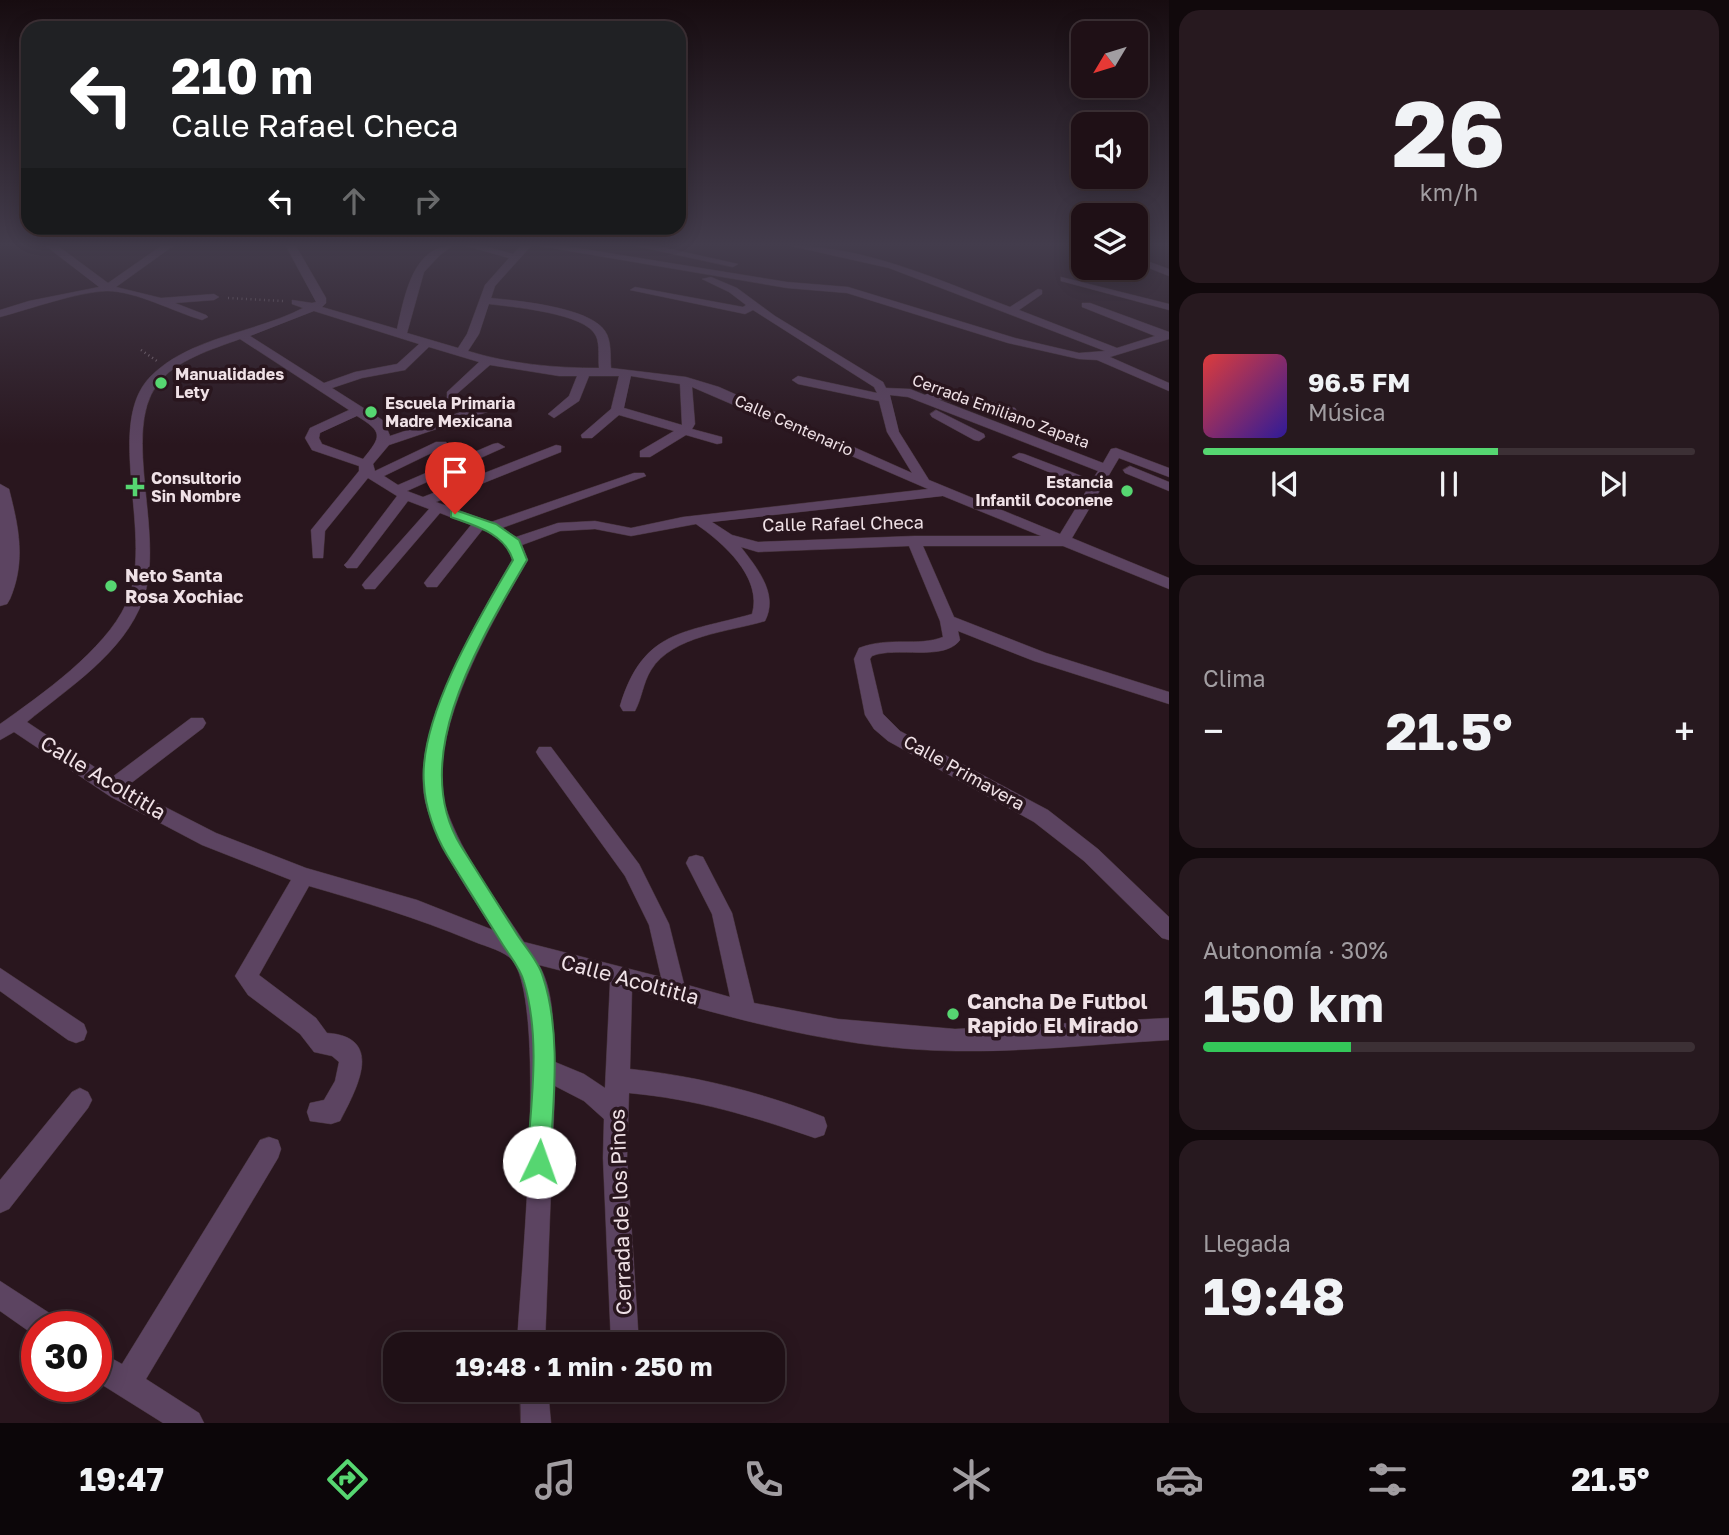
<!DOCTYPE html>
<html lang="es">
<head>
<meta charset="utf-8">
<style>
	:root { --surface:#1f1016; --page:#27191f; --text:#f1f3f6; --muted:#a19da1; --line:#3c3035; --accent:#56d671 }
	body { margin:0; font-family:"Golos Text",sans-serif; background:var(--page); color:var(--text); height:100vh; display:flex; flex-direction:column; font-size:26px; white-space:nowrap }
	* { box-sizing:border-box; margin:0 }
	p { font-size:23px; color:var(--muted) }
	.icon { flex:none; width:38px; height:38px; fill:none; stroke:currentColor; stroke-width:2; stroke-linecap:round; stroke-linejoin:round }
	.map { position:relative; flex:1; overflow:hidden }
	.details { display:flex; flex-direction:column; gap:10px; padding:10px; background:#11090c; width:560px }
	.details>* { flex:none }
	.top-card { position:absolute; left:21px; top:21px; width:665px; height:214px; border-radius:21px; box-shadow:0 4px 18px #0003,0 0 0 2px var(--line); background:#202124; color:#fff; overflow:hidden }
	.needle { width:46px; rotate:232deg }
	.tools { position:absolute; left:1071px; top:21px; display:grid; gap:14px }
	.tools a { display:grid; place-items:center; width:77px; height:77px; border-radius:14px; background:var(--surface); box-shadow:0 4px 18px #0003,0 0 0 2px var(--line); font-size:35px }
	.speed { position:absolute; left:21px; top:1311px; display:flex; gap:14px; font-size:35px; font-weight:700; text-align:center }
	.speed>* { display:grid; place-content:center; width:91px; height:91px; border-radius:50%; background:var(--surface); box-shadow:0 4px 18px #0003,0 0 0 2px var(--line); line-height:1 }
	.speed .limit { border:10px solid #d22; background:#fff; color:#111 }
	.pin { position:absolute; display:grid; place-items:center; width:60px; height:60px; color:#fff; margin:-72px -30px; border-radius:50% 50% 50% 0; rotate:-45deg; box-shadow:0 0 7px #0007 }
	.pin .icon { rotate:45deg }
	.me { position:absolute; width:77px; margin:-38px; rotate:3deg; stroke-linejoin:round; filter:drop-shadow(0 0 5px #0008) }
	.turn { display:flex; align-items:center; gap:24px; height:147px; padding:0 35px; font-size:32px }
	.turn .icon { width:91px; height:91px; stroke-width:2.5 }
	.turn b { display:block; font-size:49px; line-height:60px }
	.lanes { display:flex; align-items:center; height:66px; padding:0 35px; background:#0003; justify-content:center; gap:35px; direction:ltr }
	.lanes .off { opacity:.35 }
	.big { font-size:52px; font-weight:700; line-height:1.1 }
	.details .card { flex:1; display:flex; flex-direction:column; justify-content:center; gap:10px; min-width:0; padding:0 24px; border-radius:21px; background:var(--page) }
	.details .dial { align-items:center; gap:0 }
	.dial b { font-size:91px; line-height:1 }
	.song { display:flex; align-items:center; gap:21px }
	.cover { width:84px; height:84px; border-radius:10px; background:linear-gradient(135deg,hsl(0 70% 55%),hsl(250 70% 35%)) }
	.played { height:7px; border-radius:4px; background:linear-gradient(90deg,var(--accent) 60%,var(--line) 60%) }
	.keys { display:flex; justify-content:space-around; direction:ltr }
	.heat { display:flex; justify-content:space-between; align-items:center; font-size:38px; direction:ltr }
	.charge { height:10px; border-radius:5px; background:linear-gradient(90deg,#34c759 30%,var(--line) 0) }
	.trip { position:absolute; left:383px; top:1332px; width:402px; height:70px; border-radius:21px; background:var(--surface); box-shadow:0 4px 18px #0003,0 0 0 2px var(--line); font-weight:700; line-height:70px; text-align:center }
	.dock { display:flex; height:112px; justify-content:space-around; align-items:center; background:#0c0609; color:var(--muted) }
	.dock .icon { width:49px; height:49px }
	.dock .active { color:var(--accent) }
	.dock b { font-size:32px; color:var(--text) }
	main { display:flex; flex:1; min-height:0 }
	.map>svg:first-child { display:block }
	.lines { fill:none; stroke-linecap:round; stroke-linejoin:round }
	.minor-casing { stroke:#45323a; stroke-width:1 }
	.tertiary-casing { stroke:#45323a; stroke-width:1 }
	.path { stroke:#837279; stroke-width:2.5; stroke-dasharray:1 3.5; stroke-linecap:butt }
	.minor { fill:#5c4461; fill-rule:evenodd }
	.tertiary { fill:#5c4461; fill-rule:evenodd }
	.route { fill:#56d671; stroke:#388b49; stroke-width:2 }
	.poi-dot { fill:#56d671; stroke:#29161e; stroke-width:2.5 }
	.labels { text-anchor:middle; stroke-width:7; stroke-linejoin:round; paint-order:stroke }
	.far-poi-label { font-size:16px; font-weight:bold; fill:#efe1e6; stroke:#29161e; text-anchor:start }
	.far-street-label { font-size:16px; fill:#efe1e6; stroke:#29161e }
	.street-label { font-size:18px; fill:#efe1e6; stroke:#29161e }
	.poi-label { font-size:18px; font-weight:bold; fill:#efe1e6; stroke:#29161e; text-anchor:start }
	.near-street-label { font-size:21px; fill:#efe1e6; stroke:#29161e }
	.near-poi-label { font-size:21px; font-weight:bold; fill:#efe1e6; stroke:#29161e; text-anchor:start }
</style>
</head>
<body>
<main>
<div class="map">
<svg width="1169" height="1423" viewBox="0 0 1169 1423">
	<rect width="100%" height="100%" fill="#29161e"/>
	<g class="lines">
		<defs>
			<g id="minor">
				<path d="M46,246H58L108,283L161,246H173L116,287L161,298L214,294L219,297L214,300L175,303L206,315L208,317L202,320C174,312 136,291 107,291C77,292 30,309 0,317V310L29,301L99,287Z"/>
				<path d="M286,246H296L326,298V303L322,307L397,329C404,299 412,246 452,246L439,256L424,272L407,333L458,348L467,334L485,285L509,258L466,246H484L513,254L520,246H531L495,286L491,298C518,301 589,307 605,331C612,341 610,357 611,368L686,377L719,387L912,473L887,432L879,401L798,384L792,380L798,376L877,393L874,387L753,310L745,314L630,290L635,287L743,307L746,305L729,292L702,279L711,277L737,288L775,316L883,382L886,388L910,389L925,395C941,384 996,404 1015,408L1017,411L1011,415L937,399L1103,463L1111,449L1116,448L1169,468V477L1119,458L1072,538L1169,578V589L1063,546H923L954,617L1046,653L1169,692V704L1034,661L958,631L960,640C944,662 896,646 872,656L870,659L883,714L900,731L1048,810L1098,849L1169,917V940L1162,938L1084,861L1034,822L888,741L874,729L865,715L854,659L859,648C890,636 917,647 943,637L940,621L909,546L758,552L741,547C757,568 779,594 765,621C729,632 673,635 651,670C643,683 642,698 635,711H623L620,706C643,629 685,633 752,614C763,577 722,542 696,524L631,536L595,529L560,531L522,545L528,560C493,620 423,738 446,808C463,857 496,899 524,942L661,977L649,925L625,876L539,757L536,752L539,747H551L639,864L669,924L684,984L730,997L712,914L686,863L689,857L696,855L703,857L732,913L754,1003L838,1019L955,1029L1169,1018V1040C1098,1044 1026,1052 956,1051C844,1050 737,1020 632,989L630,1069C696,1076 761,1092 824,1117L827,1126L824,1135L815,1138C752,1116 695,1099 629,1093L627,1158L639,1344H611L603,1158L604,1119L584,1101L555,1086L545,1344H517C520,1282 550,989 509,957C499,949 481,945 470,940C417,918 364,902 309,886L259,975L316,1018L327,1033C386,1037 356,1090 340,1121L331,1124L310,1121L307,1112L310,1103L324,1100L335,1081L339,1062L332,1056L314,1052L300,1034L248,995L235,976L291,880L202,845L111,797L14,732L0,740V724C41,695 105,650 126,604C156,540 103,426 150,377C189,337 255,333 303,308L292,304V300L312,303L316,302ZM489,304C512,307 586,313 596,336C600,345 598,358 599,368C555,368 510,364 468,351L479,334ZM314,311L419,344L397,364L355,372L324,383L250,336ZM240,339L349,410L310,428L305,438L312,450L359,466V471L311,530L313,558H323L325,531L368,478L397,496L347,562L344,565L347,568H357L408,501L429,509L365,581L362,585L365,589H375L440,513L471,525L427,579L424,583L427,587H437L483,529L507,545L512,560C478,620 405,737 427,808C441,853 469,891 493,930L417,900L306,868L216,833L126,787L203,728L206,723L203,718H191L111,778L27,722C68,688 124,653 143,600C166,537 121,433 157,385C175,360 213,349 240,339ZM429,347L479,362L447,392V398L451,399L490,365L559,376H577L569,396L548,414L554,418L579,401L589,376H619L611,409L581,435L582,438H592L619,415L674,431L640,451V457H650L686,435L717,444L722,443V437L692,429L695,424L692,387L928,489L683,517L631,528L595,521L558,523L516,537L502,528L646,476L644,473H634L491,522L436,502L561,452V446L556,445L423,497L407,491L505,447L498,443L493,444L398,485L384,476L448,445L446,442H436L375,471L373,464L389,445L490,411V405H482L390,436L384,421L332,388L362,378L405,370ZM631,376L680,384L682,425L624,408ZM890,395L908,397L1098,471L1092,480L1024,454L1019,453L1012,457L1088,488L1060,534L929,480L899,432ZM357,416C383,432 382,436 363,459L322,444L319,438L320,433ZM943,496L1041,536H914L758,542L732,535L712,522ZM539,965L610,983L605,1088L584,1074L555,1062C553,1032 555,992 539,965Z"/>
				<path d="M540,246H565L787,282L848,287L1015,338L1079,353L1105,351L889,268L791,246C867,246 940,281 1010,307L1038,289L1042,290V294L1019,310L1117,348L1155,336L1082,307V303H1090L1169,332V339L1110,357L1169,383V391L1097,360L1079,359L1008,343L847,293L787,288Z"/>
				<path d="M636,246H657L738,264L733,267Z"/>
				<path d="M1136,257L1169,269V276L1136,263Z"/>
				<path d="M1061,277L1169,304V310L1061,281Z"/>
				<path d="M936,410L984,434L985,437L979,441L974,440L932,417L930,414Z"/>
				<path d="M1130,466L1169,482V491L1125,473L1123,470Z"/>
				<path d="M0,968L84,1024L87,1032L84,1040L76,1043L68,1040L0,991Z"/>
				<path d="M80,1088L88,1092L92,1100L88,1108L9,1209L0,1213V1180L72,1092Z"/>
				<path d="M269,1137L278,1140L281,1149L278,1158L146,1379L199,1413L204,1423H163L96,1381V1350L122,1364L260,1140Z"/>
				<path d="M0,1281L54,1316L58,1326H37V1337L0,1311Z"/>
				<path d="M520,1390H548L551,1423H521Z"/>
			</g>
			<path id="tertiary" d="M0,484L9,489C19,528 26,561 10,599L7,604L0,606Z"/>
		</defs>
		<!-- minor casing -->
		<use href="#minor" class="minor-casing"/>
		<!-- tertiary casing -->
		<use href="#tertiary" class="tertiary-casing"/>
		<!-- path -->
		<g class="path">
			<path d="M228,298L283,301"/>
			<path d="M141,350L157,361"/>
		</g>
		<!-- minor -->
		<use href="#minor" class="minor"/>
		<!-- tertiary -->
		<use href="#tertiary" class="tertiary"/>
	</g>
	<!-- sky -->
	<linearGradient id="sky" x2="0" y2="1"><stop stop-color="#170c10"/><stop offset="0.55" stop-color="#433c4c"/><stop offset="1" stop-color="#433c4c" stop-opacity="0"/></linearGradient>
	<rect width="1169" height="445" fill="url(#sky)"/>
	<!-- route -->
	<path class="route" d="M455,510L496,524L519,540L527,560C482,638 406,757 461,846C480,876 499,906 518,936C526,948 539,962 543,977C562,1035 553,1102 550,1162L547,1170L539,1173L531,1170L527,1162C531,1103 541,1039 524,982C521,969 510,956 503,945C484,915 466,885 447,855C435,835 425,807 424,784C418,718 480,616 513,560C504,533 476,526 451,517V511Z"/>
	<!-- markers -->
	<g class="poi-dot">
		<circle cx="161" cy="383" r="7"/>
		<circle cx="371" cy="412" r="7"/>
		<path d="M131.5 476.5h7v7h7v7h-7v7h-7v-7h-7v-7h7z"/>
		<circle cx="1127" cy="491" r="7"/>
		<circle cx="111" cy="586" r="7"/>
		<circle cx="953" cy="1014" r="7"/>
	</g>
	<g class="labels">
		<!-- far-poi labels -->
		<g class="far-poi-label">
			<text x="175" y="380">Manualidades<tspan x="175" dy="18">Lety</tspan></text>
			<text x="385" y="409">Escuela Primaria<tspan x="385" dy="18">Madre Mexicana</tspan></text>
			<text x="151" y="484">Consultorio<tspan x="151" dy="18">Sin Nombre</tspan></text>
			<text x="1113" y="488" text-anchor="end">Estancia<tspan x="1113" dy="18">Infantil Coconene</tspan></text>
		</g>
		<!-- far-street labels -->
		<g class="far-street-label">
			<text transform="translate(1001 411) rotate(20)" y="6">Cerrada Emiliano Zapata</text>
			<text transform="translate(794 425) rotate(24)" y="6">Calle Centenario</text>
		</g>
		<!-- street labels -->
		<g class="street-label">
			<text transform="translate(843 524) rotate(-1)" y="6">Calle Rafael Checa</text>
			<text transform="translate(964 773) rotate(29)" y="6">Calle Primavera</text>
		</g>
		<!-- poi labels -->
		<g class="poi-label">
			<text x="125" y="582">Neto Santa<tspan x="125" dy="21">Rosa Xochiac</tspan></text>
		</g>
		<!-- near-street labels -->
		<g class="near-street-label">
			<text transform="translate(103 778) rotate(31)" y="7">Calle Acoltitla</text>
			<text transform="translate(630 980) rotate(15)" y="7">Calle Acoltitla</text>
			<text transform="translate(621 1212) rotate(-92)" y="7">Cerrada de los Pinos</text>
		</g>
		<!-- near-poi labels -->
		<g class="near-poi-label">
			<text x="967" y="1009">Cancha De Futbol<tspan x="967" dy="24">Rapido El Mirado</tspan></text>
		</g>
	</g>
</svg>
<div class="tools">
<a><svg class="needle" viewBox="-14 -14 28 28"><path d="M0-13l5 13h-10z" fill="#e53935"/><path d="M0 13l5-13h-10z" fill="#a19da1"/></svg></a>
<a><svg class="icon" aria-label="sound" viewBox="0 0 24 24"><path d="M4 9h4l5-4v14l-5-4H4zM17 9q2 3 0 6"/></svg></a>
<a><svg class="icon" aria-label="layers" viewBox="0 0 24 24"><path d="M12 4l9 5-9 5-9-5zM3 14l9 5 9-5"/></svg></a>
</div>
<div class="speed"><div class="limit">30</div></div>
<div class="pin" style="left:455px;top:514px;background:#d93025"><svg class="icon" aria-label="arrive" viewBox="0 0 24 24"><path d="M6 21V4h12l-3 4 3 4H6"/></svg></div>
<svg class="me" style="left:539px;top:1162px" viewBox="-20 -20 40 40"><circle r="19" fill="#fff"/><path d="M0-13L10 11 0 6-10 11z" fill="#56d671"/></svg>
<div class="trip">19:48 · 1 min · 250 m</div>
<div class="top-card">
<div class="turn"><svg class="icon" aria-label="left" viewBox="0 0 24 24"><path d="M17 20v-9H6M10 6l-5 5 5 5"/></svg><div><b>210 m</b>Calle Rafael Checa</div></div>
<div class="lanes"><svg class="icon" aria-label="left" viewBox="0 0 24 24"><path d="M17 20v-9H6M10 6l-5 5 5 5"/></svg><svg class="icon off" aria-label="ahead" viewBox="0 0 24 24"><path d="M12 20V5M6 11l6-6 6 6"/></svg><svg class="icon off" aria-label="right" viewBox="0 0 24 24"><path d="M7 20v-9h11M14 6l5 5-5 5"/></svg></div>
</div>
</div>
<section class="details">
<div class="card dial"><b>26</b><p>km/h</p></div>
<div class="card">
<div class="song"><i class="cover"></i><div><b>96.5 FM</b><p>Música</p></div></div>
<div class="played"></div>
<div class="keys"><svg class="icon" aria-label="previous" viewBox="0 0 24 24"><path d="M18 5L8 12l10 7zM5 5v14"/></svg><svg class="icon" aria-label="pause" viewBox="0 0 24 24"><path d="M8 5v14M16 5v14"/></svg><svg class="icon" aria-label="next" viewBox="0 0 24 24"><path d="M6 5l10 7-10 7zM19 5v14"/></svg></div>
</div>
<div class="card"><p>Clima</p>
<div class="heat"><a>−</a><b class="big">21.5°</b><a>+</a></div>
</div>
<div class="card"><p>Autonomía · 30%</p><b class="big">150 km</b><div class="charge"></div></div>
<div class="card"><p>Llegada</p><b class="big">19:48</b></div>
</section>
</main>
<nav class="dock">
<b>19:47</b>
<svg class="icon active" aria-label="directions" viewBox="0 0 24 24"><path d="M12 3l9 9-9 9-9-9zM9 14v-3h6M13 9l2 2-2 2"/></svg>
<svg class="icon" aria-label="music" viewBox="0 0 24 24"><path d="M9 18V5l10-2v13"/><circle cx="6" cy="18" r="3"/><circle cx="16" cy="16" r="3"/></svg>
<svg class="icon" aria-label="phone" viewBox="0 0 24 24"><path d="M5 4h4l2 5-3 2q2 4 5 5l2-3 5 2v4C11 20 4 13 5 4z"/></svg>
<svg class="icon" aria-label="climate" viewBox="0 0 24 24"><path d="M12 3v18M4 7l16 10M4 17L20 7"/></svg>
<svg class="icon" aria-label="car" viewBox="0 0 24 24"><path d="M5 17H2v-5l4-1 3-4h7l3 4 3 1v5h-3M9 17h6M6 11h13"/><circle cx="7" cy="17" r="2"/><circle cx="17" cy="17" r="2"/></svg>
<svg class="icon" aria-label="filters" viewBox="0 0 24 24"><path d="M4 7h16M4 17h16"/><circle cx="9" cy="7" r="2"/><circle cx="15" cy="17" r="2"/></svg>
<b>21.5°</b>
</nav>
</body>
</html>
